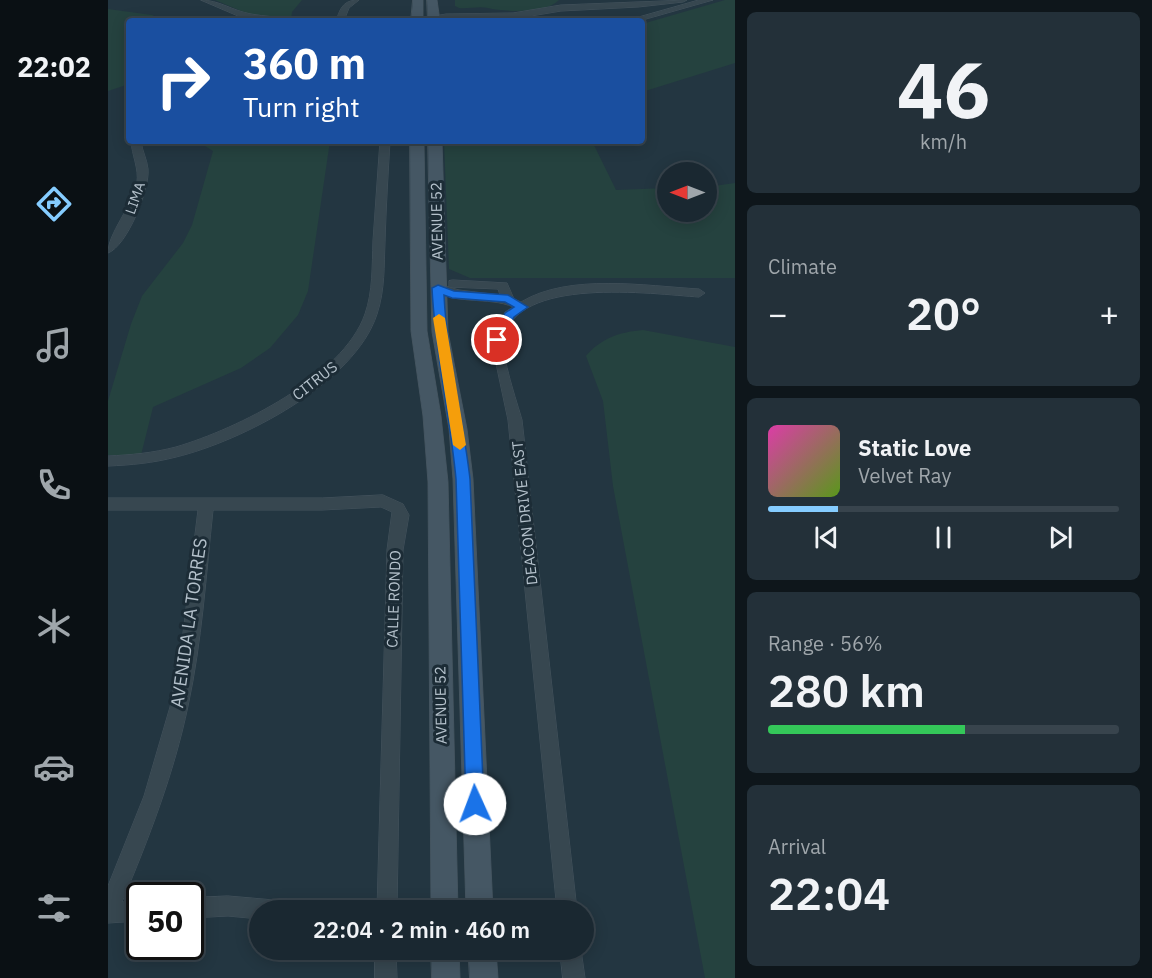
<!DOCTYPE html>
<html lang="en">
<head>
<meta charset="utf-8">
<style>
	:root { --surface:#1a2831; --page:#233039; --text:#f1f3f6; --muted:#9fa6ab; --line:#38444d; --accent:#85ccff }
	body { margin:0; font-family:"IBM Plex Sans",sans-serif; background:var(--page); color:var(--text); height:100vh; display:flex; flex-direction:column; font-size:22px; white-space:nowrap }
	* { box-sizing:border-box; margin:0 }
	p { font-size:20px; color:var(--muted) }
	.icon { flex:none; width:33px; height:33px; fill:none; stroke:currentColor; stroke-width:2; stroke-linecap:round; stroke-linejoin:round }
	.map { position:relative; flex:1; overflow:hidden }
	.details { display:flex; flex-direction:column; gap:12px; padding:12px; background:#0e161b; width:417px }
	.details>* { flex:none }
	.guide { position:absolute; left:18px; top:18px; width:519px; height:126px; border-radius:6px; box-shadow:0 3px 15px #0003,0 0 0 2px var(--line); background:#1a4fa0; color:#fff; overflow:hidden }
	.needle { width:39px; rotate:270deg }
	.tools { position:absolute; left:549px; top:162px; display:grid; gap:12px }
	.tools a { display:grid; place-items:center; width:60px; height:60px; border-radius:50%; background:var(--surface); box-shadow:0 3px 15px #0003,0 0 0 2px var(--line); font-size:30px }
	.speed { position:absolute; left:18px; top:882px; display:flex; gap:12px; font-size:30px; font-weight:700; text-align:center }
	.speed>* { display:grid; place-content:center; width:78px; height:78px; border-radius:50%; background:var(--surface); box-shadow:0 3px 15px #0003,0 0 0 2px var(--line); line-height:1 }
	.speed .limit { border:3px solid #111; border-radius:9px; background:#fff; color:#111 }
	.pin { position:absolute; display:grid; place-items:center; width:51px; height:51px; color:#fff; margin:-26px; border:3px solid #fff; border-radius:50%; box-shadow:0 2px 6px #0007 }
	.me { position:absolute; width:66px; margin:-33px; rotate:358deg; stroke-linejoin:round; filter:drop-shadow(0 0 4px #0008) }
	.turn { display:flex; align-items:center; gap:21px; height:126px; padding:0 18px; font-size:27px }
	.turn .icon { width:78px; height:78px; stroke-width:2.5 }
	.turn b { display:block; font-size:42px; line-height:51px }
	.big { font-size:45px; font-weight:600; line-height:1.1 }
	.details .widget { flex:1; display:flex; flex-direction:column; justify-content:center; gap:9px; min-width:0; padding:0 21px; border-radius:9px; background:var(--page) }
	.details .dial { align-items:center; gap:0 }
	.dial b { font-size:78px; line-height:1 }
	.song { display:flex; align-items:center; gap:18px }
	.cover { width:72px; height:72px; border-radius:9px; background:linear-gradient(135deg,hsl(320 70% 55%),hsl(90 70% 35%)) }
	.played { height:6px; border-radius:3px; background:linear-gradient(90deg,var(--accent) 20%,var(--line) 20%) }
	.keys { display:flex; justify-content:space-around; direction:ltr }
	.heat { display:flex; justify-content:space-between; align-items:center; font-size:33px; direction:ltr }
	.charge { height:9px; border-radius:4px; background:linear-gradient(90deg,#34c759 56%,var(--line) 0) }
	.trip { position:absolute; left:141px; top:900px; width:345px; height:60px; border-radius:30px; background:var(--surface); box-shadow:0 3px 15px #0003,0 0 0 2px var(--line); font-weight:600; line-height:60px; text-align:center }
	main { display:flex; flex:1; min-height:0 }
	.menu { display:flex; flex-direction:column; width:108px; justify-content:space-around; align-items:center; background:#0a1014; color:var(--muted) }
	.menu .icon { width:42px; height:42px }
	.menu .active { color:var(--accent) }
	.menu b { font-size:27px; color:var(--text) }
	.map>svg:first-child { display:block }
	.green { fill:#25423f }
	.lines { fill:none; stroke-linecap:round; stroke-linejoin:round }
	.street-casing { stroke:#44535d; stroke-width:1 }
	.secondary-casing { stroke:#44535d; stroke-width:1 }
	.street { fill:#374750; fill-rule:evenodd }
	.secondary { fill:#455764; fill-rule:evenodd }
	.route { fill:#1a73e8; stroke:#114b97; stroke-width:1.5 }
	.slow { fill:#f59e0b }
	.labels { text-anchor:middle; stroke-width:6; stroke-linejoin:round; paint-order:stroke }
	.far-street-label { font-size:14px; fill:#b4c1cb; stroke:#1c2c36 }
	.street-label { font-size:15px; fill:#b4c1cb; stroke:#1c2c36 }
	.near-street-label { font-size:18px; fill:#b4c1cb; stroke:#1c2c36 }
</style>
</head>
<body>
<main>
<nav class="menu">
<b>22:02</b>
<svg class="icon active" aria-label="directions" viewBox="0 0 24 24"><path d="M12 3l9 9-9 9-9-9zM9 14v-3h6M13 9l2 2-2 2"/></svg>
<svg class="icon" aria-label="music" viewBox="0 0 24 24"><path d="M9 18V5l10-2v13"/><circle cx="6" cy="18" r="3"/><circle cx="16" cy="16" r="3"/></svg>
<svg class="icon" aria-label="phone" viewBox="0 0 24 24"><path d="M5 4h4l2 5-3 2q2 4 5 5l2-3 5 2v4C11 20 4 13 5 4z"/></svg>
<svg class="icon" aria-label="climate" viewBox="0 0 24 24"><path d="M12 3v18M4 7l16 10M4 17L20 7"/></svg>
<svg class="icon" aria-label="car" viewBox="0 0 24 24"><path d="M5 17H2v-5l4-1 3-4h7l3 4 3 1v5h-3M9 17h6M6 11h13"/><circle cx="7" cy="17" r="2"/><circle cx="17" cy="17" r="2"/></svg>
<svg class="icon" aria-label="filters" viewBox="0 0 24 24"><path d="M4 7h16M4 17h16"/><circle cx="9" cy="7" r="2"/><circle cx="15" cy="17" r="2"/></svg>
</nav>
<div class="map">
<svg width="627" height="978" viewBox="0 0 627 978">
	<rect width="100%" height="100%" fill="#233641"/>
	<!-- green -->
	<g class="green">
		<path d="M107,0H194L184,12L183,21H128L138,13Z"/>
		<path d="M347,0H451C438,14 397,12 380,8C372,6 360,9 351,8L347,6Z"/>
		<path d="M617,0H627V63L534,92V24Z"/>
		<path d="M0,9L44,15L58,21H21V84L0,91Z"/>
		<path d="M98,141H222L200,291L190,315L162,348L133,368L45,407L33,455H0V401L23,324L34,296L75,243L84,225L105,151L97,146Z"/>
		<path d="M336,141H484L508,190L559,188L560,212H598L599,187L627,183V278H362L341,269Z"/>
		<path d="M535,330L627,347V978H597L505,486L495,401L478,356C493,338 512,332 535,330Z"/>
	</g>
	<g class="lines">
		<defs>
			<g id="street">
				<path d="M93,0C111,0 125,11 143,14C171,19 200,18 229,18C233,6 237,0 251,0L241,8L237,18H315L338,14L405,13L453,5L579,0L575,2L530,7L453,11L405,19L156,21L135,18Z"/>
				<path d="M591,0H605L531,21H517Z"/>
				<path d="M23,141H33C34,151 39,159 40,169C42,189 19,246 0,253C0,233 24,207 29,183C31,168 24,156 23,141Z"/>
				<path d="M272,141H282C280,174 278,208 277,241C276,265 277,290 269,314C247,383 134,441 68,457C45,463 23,465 0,466V456C23,455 45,453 68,447C129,429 235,377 257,314C265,291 264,266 265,241C267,208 270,174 272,141Z"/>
				<path d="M345,280L399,283L406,299L413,302C461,273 538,286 591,289L597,293L591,297C545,294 406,275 396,340C393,356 409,402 414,420L469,910H449L400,420L383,340L397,312L405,307C381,296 344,306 324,288L330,284L351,290L392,295L390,289L341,287V281Z"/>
				<path d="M275,495L295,504L301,515L295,550L289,910H269L279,550L284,512L273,507L214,510H105C98,575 94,641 80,706C66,773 41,838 14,902L32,901V921L0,923V886L36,796L62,707L75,633L90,510H0V498H214Z"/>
				<path d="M120,896L166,900L173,903L176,910H152V919L120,916L82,918V898Z"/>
				<path d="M267,950H288L289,978H267Z"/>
				<path d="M452,950H473L477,978H455Z"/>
			</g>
			<g id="secondary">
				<path d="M305,0H315V21H303Z"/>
				<path d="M319,0H329L332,21H320Z"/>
				<path d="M302,141H316L319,331L333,416L340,482L350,910H323L320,482L315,416L303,331Z"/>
				<path d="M320,141H334L340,332L359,429L365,479L385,910H358L345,479L341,429L324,332Z"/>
				<path d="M323,950H351L352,978H324Z"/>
				<path d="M360,950H388L390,978H362Z"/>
			</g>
		</defs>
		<!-- street casing -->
		<use href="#street" class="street-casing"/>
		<!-- secondary casing -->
		<use href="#secondary" class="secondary-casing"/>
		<!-- street -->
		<use href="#street" class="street"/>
		<!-- secondary -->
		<use href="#secondary" class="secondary"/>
	</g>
	<!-- route -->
	<path class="route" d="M330,285L346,291L400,295L420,307L406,317L395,340L389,343L383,340L397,313L406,307L397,302L344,298L336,295C339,357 355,417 362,479L376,804L373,810L367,812L361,810L358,804L348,479C342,415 327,353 324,288Z"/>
	<!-- slow -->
	<path class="slow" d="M331,314L337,318L358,445L352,450L345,445L325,318Z"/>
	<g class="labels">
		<!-- far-street labels -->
		<g class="far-street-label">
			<text transform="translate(27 198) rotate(-71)" y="5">LIMA</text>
		</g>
		<!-- street labels -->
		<g class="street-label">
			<text transform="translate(329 221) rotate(-91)" y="5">AVENUE 52</text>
			<text transform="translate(207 381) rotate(-38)" y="5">CITRUS</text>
			<text transform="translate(417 513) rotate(-96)" y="5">DEACON DRIVE EAST</text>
			<text transform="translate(286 599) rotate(-88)" y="5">CALLE RONDO</text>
			<text transform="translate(333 705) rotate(-91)" y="5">AVENUE 52</text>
		</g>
		<!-- near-street labels -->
		<g class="near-street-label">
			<text transform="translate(81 623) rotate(-82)" y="6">AVENIDA LA TORRES</text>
		</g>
	</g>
</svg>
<div class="tools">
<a><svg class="needle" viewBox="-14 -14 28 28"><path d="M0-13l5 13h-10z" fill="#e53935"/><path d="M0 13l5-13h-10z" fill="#9fa6ab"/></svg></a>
</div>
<div class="speed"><div class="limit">50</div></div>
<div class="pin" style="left:389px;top:340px;background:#d93025"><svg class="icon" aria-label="arrive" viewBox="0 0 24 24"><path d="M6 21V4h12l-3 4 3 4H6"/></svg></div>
<svg class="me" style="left:367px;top:804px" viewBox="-20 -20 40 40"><circle r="19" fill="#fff"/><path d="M0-13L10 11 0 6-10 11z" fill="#1a73e8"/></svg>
<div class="trip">22:04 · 2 min · 460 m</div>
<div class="guide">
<div class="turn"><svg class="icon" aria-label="right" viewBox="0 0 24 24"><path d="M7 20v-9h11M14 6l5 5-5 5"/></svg><div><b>360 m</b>Turn right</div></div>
</div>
</div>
<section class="details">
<div class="widget dial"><b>46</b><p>km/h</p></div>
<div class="widget"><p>Climate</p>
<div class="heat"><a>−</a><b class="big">20°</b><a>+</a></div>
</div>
<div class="widget">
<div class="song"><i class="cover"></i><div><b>Static Love</b><p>Velvet Ray</p></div></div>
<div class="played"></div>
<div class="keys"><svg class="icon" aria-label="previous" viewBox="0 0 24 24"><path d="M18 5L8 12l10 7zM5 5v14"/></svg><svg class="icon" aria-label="pause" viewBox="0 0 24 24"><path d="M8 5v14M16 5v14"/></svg><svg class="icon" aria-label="next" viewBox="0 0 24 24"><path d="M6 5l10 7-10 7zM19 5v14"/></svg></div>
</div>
<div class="widget"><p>Range · 56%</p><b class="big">280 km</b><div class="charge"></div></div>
<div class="widget"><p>Arrival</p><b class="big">22:04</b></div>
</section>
</main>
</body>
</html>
